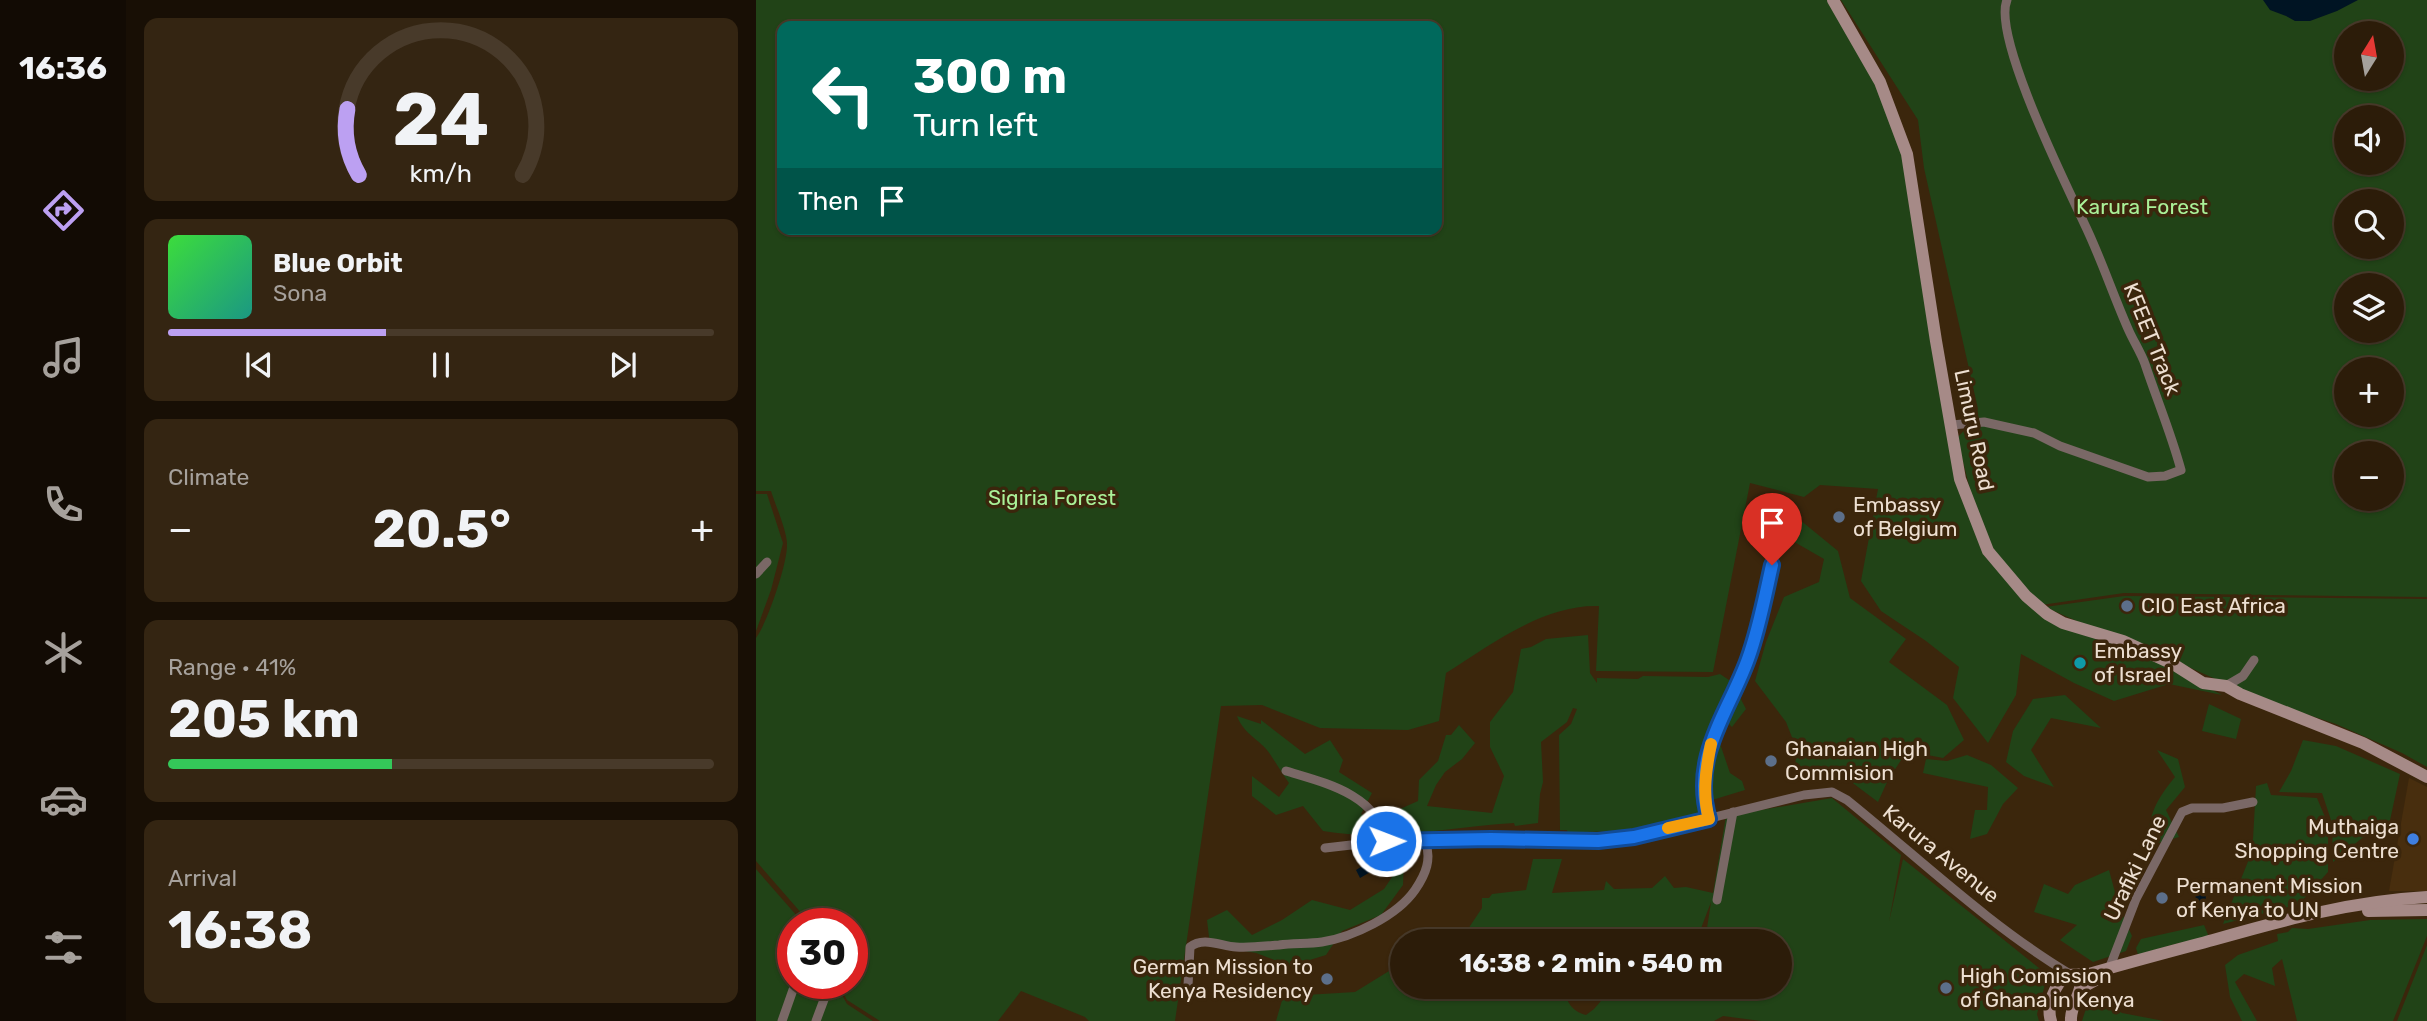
<!DOCTYPE html>
<html lang="en">
<head>
<meta charset="utf-8">
<style>
	:root { --surface:#2c1c09; --page:#342512; --text:#f1f3f6; --muted:#a6a19c; --line:#483a2a; --accent:#bca0f2 }
	body { margin:0; font-family:Rubik,sans-serif; background:var(--page); color:var(--text); height:100vh; display:flex; flex-direction:column; font-size:26px; white-space:nowrap }
	* { box-sizing:border-box; margin:0 }
	p { font-size:23px; color:var(--muted) }
	.icon { flex:none; width:38px; height:38px; fill:none; stroke:currentColor; stroke-width:2; stroke-linecap:round; stroke-linejoin:round }
	.map { position:relative; flex:1; overflow:hidden }
	.panel { display:flex; flex-direction:column; gap:18px; padding:18px; background:#180f05; width:630px }
	.panel>* { flex:none }
	.hud { position:absolute; left:21px; top:21px; width:665px; height:214px; border-radius:14px; box-shadow:0 2px 5px #0004,0 0 0 2px var(--line); background:#00695c; color:#fff; overflow:hidden }
	.needle { width:46px; rotate:11deg }
	.tools { position:absolute; left:1578px; top:21px; display:grid; gap:14px }
	.tools a { display:grid; place-items:center; width:70px; height:70px; border-radius:50%; background:var(--surface); box-shadow:0 2px 5px #0004,0 0 0 2px var(--line); font-size:35px }
	.speed { position:absolute; left:21px; top:908px; display:flex; gap:14px; font-size:35px; font-weight:700; text-align:center }
	.speed>* { display:grid; place-content:center; width:91px; height:91px; border-radius:50%; background:var(--surface); box-shadow:0 2px 5px #0004,0 0 0 2px var(--line); line-height:1 }
	.speed .limit { border:10px solid #d22; background:#fff; color:#111 }
	.pin { position:absolute; display:grid; place-items:center; width:60px; height:60px; color:#fff; margin:-72px -30px; border-radius:50% 50% 50% 0; rotate:-45deg; box-shadow:0 0 7px #0007 }
	.pin .icon { rotate:45deg }
	.me { position:absolute; width:77px; margin:-38px; rotate:89deg; stroke-linejoin:round; filter:drop-shadow(0 0 5px #0008) }
	.turn { display:flex; align-items:center; gap:24px; height:147px; padding:0 21px; font-size:32px }
	.turn .icon { width:91px; height:91px; stroke-width:2.5 }
	.turn b { display:block; font-size:49px; line-height:60px }
	.then { display:flex; align-items:center; height:66px; padding:0 21px; background:#0003; gap:14px; font-size:26px }
	.big { font-size:52px; font-weight:700; line-height:1.1 }
	.panel .widget { flex:1; display:flex; flex-direction:column; justify-content:center; gap:10px; min-width:0; padding:0 24px; border-radius:14px; background:var(--page) }
	.panel .dial { align-items:center; gap:0 }
	.dial svg { height:182px; overflow:visible; fill:none; stroke:var(--line); stroke-width:7; stroke-linecap:round; text-anchor:middle }
	.dial text { fill:var(--text); stroke:none }
	.song { display:flex; align-items:center; gap:21px }
	.cover { width:84px; height:84px; border-radius:10px; background:linear-gradient(135deg,hsl(120 70% 55%),hsl(170 70% 35%)) }
	.played { height:7px; border-radius:4px; background:linear-gradient(90deg,var(--accent) 40%,var(--line) 40%) }
	.keys { display:flex; justify-content:space-around; direction:ltr }
	.heat { display:flex; justify-content:space-between; align-items:center; font-size:38px; direction:ltr }
	.charge { height:10px; border-radius:5px; background:linear-gradient(90deg,#34c759 41%,var(--line) 0) }
	.trip { position:absolute; left:634px; top:929px; width:402px; height:70px; border-radius:35px; background:var(--surface); box-shadow:0 2px 5px #0004,0 0 0 2px var(--line); font-weight:700; line-height:70px; text-align:center }
	main { display:flex; flex:1; min-height:0 }
	.tab-bar { display:flex; flex-direction:column; width:126px; justify-content:space-around; align-items:center; background:#120b04; color:var(--muted) }
	.tab-bar .icon { width:49px; height:49px }
	.tab-bar .current { color:var(--accent) }
	.tab-bar b { font-size:32px; color:var(--text) }
	.map>svg:first-child { display:block }
	.built { fill:#482e0e }
	.green { fill:#214317; fill-rule:evenodd }
	.water { fill:#001423 }
	.lines { fill:none; stroke-linecap:round; stroke-linejoin:round }
	.street { stroke:#7a6866; stroke-width:9 }
	.secondary { stroke:#a68a87; stroke-width:12 }
	.route-casing { stroke:#114b97; stroke-width:18 }
	.route { stroke:#1a73e8; stroke-width:12 }
	.slow { stroke:#f59e0b; stroke-width:12 }
	.service-dot { fill:#5c6f8a; stroke:#3b260c; stroke-width:2.5 }
	.culture-dot { fill:#0f9aa8; stroke:#3b260c; stroke-width:2.5 }
	.shop-dot { fill:#3f7fe0; stroke:#3b260c; stroke-width:2.5 }
	.labels { text-anchor:middle; stroke-width:7; stroke-linejoin:round; paint-order:stroke }
	.park-label { font-size:21px; fill:#aaf198; stroke:#3b260c }
	.street-label { font-size:21px; fill:#eddfd1; stroke:#3b260c }
	.poi-label { font-size:21px; fill:#eddfd1; stroke:#3b260c; text-anchor:start }
</style>
</head>
<body>
<main>
<nav class="tab-bar">
<b>16:36</b>
<svg class="icon current" aria-label="directions" viewBox="0 0 24 24"><path d="M12 3l9 9-9 9-9-9zM9 14v-3h6M13 9l2 2-2 2"/></svg>
<svg class="icon" aria-label="music" viewBox="0 0 24 24"><path d="M9 18V5l10-2v13"/><circle cx="6" cy="18" r="3"/><circle cx="16" cy="16" r="3"/></svg>
<svg class="icon" aria-label="phone" viewBox="0 0 24 24"><path d="M5 4h4l2 5-3 2q2 4 5 5l2-3 5 2v4C11 20 4 13 5 4z"/></svg>
<svg class="icon" aria-label="climate" viewBox="0 0 24 24"><path d="M12 3v18M4 7l16 10M4 17L20 7"/></svg>
<svg class="icon" aria-label="car" viewBox="0 0 24 24"><path d="M5 17H2v-5l4-1 3-4h7l3 4 3 1v5h-3M9 17h6M6 11h13"/><circle cx="7" cy="17" r="2"/><circle cx="17" cy="17" r="2"/></svg>
<svg class="icon" aria-label="filters" viewBox="0 0 24 24"><path d="M4 7h16M4 17h16"/><circle cx="9" cy="7" r="2"/><circle cx="15" cy="17" r="2"/></svg>
</nav>
<section class="panel">
<div class="widget dial"><svg viewBox="0 0 100 80">
<path d="M14 69A42 42 0 1 1 86 69"/>
<path d="M14 69A42 42 0 0 1 9 40" stroke="#bca0f2"/>
<text x="50" y="56" font-size="32" font-weight="700">24</text>
<text x="50" y="72" font-size="11">km/h</text>
</svg></div>
<div class="widget">
<div class="song"><i class="cover"></i><div><b>Blue Orbit</b><p>Sona</p></div></div>
<div class="played"></div>
<div class="keys"><svg class="icon" aria-label="previous" viewBox="0 0 24 24"><path d="M18 5L8 12l10 7zM5 5v14"/></svg><svg class="icon" aria-label="pause" viewBox="0 0 24 24"><path d="M8 5v14M16 5v14"/></svg><svg class="icon" aria-label="next" viewBox="0 0 24 24"><path d="M6 5l10 7-10 7zM19 5v14"/></svg></div>
</div>
<div class="widget"><p>Climate</p>
<div class="heat"><a>−</a><b class="big">20.5°</b><a>+</a></div>
</div>
<div class="widget"><p>Range · 41%</p><b class="big">205 km</b><div class="charge"></div></div>
<div class="widget"><p>Arrival</p><b class="big">16:38</b></div>
</section>
<div class="map">
<svg width="1671" height="1021" viewBox="0 0 1671 1021">
	<rect width="100%" height="100%" fill="#3b260c"/>
	<!-- built -->
	<path class="built" d="M1653,778L1671,787V891H1633Z"/>
	<!-- green -->
	<g class="green">
		<path d="M0,0H1075C1098,45 1155,118 1152,168L1199,438L1211,493L1233,548L1219,509L1201,438L1219,419L1222,409L1168,168L1162,120L1085,0H1671V597L1368,593L1285,605L1257,579L1247,567L1271,599L1326,632L1380,650L1466,695L1413,684L1358,701L1318,683L1265,654L1260,695L1232,743L1197,698L1203,667L1170,641L1125,611L1105,581L1122,489L1064,485L1048,497L994,483L957,672L840,671L843,606C788,604 734,645 690,673L683,721L652,730L564,728L506,705L465,706L419,1021H333L329,1017L265,991L242,1021H124L91,1000L82,984H96V924H51L47,915L0,861V638C11,624 32,562 31,544C31,531 19,504 15,491H0ZM26,26H681V229H26ZM1591,33H1636V79H1591ZM1591,117H1636V163H1591ZM1591,201H1636V247H1591ZM1591,285H1636V331H1591ZM1591,369H1636V415H1591ZM1591,453H1636V499H1591Z"/>
		<path d="M0,494H11L27,543L15,590L0,631Z"/>
		<path d="M1027,506L1082,551L1094,598L1150,639L1133,662L1191,705L1208,740L1187,758L1151,751L1132,780L1122,802L1086,775L1037,781L1041,750L1030,722L999,681L1010,642L1028,597L1063,582L1068,559L1028,536Z"/>
		<path d="M1368,596L1671,599V767L1646,753L1580,724L1504,699L1368,638L1332,626L1289,607Z"/>
		<path d="M832,635L834,673L841,683V678L882,679L887,676L952,677L964,674L976,682L990,709L976,727L970,721L960,732L974,773L986,781L989,790L943,804V813L869,831L828,832L812,836L811,830H804L803,735L815,724L821,709L817,708L811,722L785,742L787,782L784,794L782,823L759,826L758,823C695,827 630,842 567,831L547,806L520,815L496,796V776L523,797L533,783C526,773 520,763 514,754C504,739 488,735 481,716L505,724V720L549,754L574,740L587,760L583,772L616,793L605,814L607,815L644,809L662,801L663,780L682,761L690,735H695L703,725L719,743L706,759L689,772L680,785L671,806L736,813L748,776L734,747V722L757,692L765,649L775,647L790,639Z"/>
		<path d="M1309,695L1345,728L1295,718L1275,750L1298,787L1268,776L1250,762L1257,731L1277,699Z"/>
		<path d="M1453,704L1485,719L1480,739L1446,731Z"/>
		<path d="M1547,740L1580,746L1644,774L1633,825L1606,838L1577,862L1576,823L1566,793L1523,792L1535,771Z"/>
		<path d="M1401,750L1422,759L1429,787L1410,810L1423,837L1392,846C1392,815 1400,800 1419,777Z"/>
		<path d="M1211,755L1235,765L1262,788L1247,804L1231,834L1214,839L1219,810H1231L1232,787L1167,773L1170,759L1191,761Z"/>
		<path d="M1511,783L1515,795L1561,798L1572,824V872L1543,904L1467,924L1493,859H1486L1497,839L1500,786Z"/>
		<path d="M1076,798L1145,855L1133,922L1147,859L1288,972L1287,975L1291,977L1281,1014L1283,1021H1005L967,1016L958,1021H520L527,997L532,1001L533,996L599,992L646,963V987H807C811,1002 815,1011 830,1015L838,1009L857,987H914L918,1000L941,987H1024V942L949,941L955,902L944,931H912L862,939L820,937L811,942L683,941L708,935L726,908V898H733L736,894L770,890L777,859H806L796,893L848,890L850,881L858,889L896,888L909,876L918,888L930,887L957,893L970,816Z"/>
		<path d="M648,859L647,885L625,915L586,931L570,955L534,966L500,953L454,945L451,920L471,910L496,935L526,920L556,900L594,910L628,889Z"/>
		<path d="M0,869L48,924H37V984H80L91,1004L117,1021H0Z"/>
		<path d="M1353,870L1363,907L1376,936L1370,951L1337,962L1304,940L1321,925L1278,912L1288,884L1312,894L1319,885Z"/>
		<path d="M1671,919V936L1637,1021H1541L1526,959L1516,968L1519,986L1488,974L1479,982L1501,1021H1486L1474,997L1469,965L1482,955L1522,941L1521,934L1532,932L1536,928L1552,929L1614,920Z"/>
		<path d="M1448,925L1453,937L1419,944L1382,955L1380,948L1385,939Z"/>
		<path d="M1671,945V1021H1641Z"/>
		<path d="M1334,996L1366,1013L1408,1021H1326Z"/>
	</g>
	<!-- water -->
	<g class="water">
		<path d="M1507,0H1602L1581,11L1554,21H1539L1530,16L1514,10Z"/>
		<path d="M618,859L623,867L604,878L600,870Z"/>
		<path d="M1449,891L1451,909L1441,910L1439,892Z"/>
	</g>
	<g class="lines">
		<!-- street -->
		<g class="street">
			<path d="M1196,425L1228,422L1278,433L1304,446L1392,477L1409,476L1425,470C1415,433 1401,400 1389,364C1385,353 1378,342 1373,331C1357,295 1345,258 1328,223C1310,184 1236,36 1251,0"/>
			<path d="M0,574L11,562"/>
			<path d="M1470,686L1487,676L1498,660"/>
			<path d="M530,771C569,783 621,794 630,841L735,839L842,841L878,837L1048,795L1076,792L1091,800C1163,858 1235,927 1314,974"/>
			<path d="M953,819C934,757 973,712 992,659C1003,629 1009,596 1016,565"/>
			<path d="M569,848L630,841"/>
			<path d="M961,900L977,812"/>
			<path d="M1353,969L1380,899L1426,812L1436,808H1467L1497,802"/>
			<path d="M432,986L434,947C447,936 465,946 480,947C495,948 509,946 523,945C537,943 552,944 566,942C597,937 641,916 659,890C670,874 676,859 669,840"/>
			<path d="M26,1021L38,987"/>
			<path d="M60,1021L72,989"/>
		</g>
		<!-- secondary -->
		<g class="secondary">
			<path d="M1077,0L1124,82L1151,154L1180,341L1204,479L1232,551L1270,596L1291,614L1307,623L1367,641L1417,664L1447,683L1470,686L1484,694L1607,743L1671,777"/>
			<path d="M1612,911L1671,910"/>
			<path d="M1325,988L1347,976"/>
			<path d="M1295,1021C1290,1005 1299,984 1311,975L1333,974C1374,962 1416,951 1457,940C1527,920 1597,901 1671,897"/>
			<path d="M1315,1021C1314,1006 1325,995 1325,981"/>
		</g>
	</g>
	<g class="lines">
		<defs>
			<path id="route" d="M630,841L735,839L842,841L878,837L953,819C934,757 973,712 992,659C1003,629 1009,596 1016,565"/>
		</defs>
		<!-- route casing -->
		<use href="#route" class="route-casing"/>
		<!-- route -->
		<use href="#route" class="route"/>
		<!-- slow -->
		<path class="slow" d="M912,828L953,819C946,794 950,768 955,744"/>
	</g>
	<!-- markers -->
	<g class="service-dot">
		<circle cx="1083" cy="517" r="7"/>
		<circle cx="1371" cy="606" r="7"/>
		<circle cx="1015" cy="761" r="7"/>
		<circle cx="1406" cy="898" r="7"/>
		<circle cx="571" cy="979" r="7"/>
		<circle cx="1190" cy="988" r="7"/>
	</g>
	<circle class="culture-dot" cx="1324" cy="663" r="7"/>
	<circle class="shop-dot" cx="1657" cy="839" r="7"/>
	<g class="labels">
		<!-- park labels -->
		<g class="park-label">
			<text x="1386" y="214">Karura Forest</text>
			<text x="296" y="505">Sigiria Forest</text>
		</g>
		<!-- street labels -->
		<g class="street-label">
			<text transform="translate(1396 339) rotate(68)" y="7">KFEET Track</text>
			<text transform="translate(1218 430) rotate(78)" y="7">Limuru Road</text>
			<text transform="translate(1185 854) rotate(39)" y="7">Karura Avenue</text>
			<text transform="translate(1379 868) rotate(-64)" y="7">Urafiki Lane</text>
		</g>
		<!-- poi labels -->
		<g class="poi-label">
			<text x="1097" y="512">Embassy<tspan x="1097" dy="24">of Belgium</tspan></text>
			<text x="1385" y="613">CIO East Africa</text>
			<text x="1338" y="658">Embassy<tspan x="1338" dy="24">of Israel</tspan></text>
			<text x="1029" y="756">Ghanaian High<tspan x="1029" dy="24">Commision</tspan></text>
			<text x="1643" y="834" text-anchor="end">Muthaiga<tspan x="1643" dy="24">Shopping Centre</tspan></text>
			<text x="1420" y="893">Permanent Mission<tspan x="1420" dy="24">of Kenya to UN</tspan></text>
			<text x="557" y="974" text-anchor="end">German Mission to<tspan x="557" dy="24">Kenya Residency</tspan></text>
			<text x="1204" y="983">High Comission<tspan x="1204" dy="24">of Ghana in Kenya</tspan></text>
		</g>
	</g>
</svg>
<div class="tools">
<a><svg class="needle" viewBox="-14 -14 28 28"><path d="M0-13l5 13h-10z" fill="#e53935"/><path d="M0 13l5-13h-10z" fill="#a6a19c"/></svg></a>
<a><svg class="icon" aria-label="sound" viewBox="0 0 24 24"><path d="M4 9h4l5-4v14l-5-4H4zM17 9q2 3 0 6"/></svg></a>
<a><svg class="icon" aria-label="search" viewBox="0 0 24 24"><circle cx="10" cy="10" r="6"/><path d="M15 15l6 6"/></svg></a>
<a><svg class="icon" aria-label="layers" viewBox="0 0 24 24"><path d="M12 4l9 5-9 5-9-5zM3 14l9 5 9-5"/></svg></a>
<a>+</a>
<a>−</a>
</div>
<div class="speed"><div class="limit">30</div></div>
<div class="pin" style="left:1016px;top:565px;background:#d93025"><svg class="icon" aria-label="arrive" viewBox="0 0 24 24"><path d="M6 21V4h12l-3 4 3 4H6"/></svg></div>
<svg class="me" style="left:630px;top:841px" viewBox="-20 -20 40 40"><circle r="17" fill="#1a73e8" stroke="#fff" stroke-width="3"/><path d="M0-11L8 9 0 5-8 9z" fill="#fff"/></svg>
<div class="trip">16:38 · 2 min · 540 m</div>
<div class="hud">
<div class="turn"><svg class="icon" aria-label="left" viewBox="0 0 24 24"><path d="M17 20v-9H6M10 6l-5 5 5 5"/></svg><div><b>300 m</b>Turn left</div></div>
<div class="then">Then<svg class="icon" aria-label="arrive" viewBox="0 0 24 24"><path d="M6 21V4h12l-3 4 3 4H6"/></svg></div>
</div>
</div>
</main>
</body>
</html>
